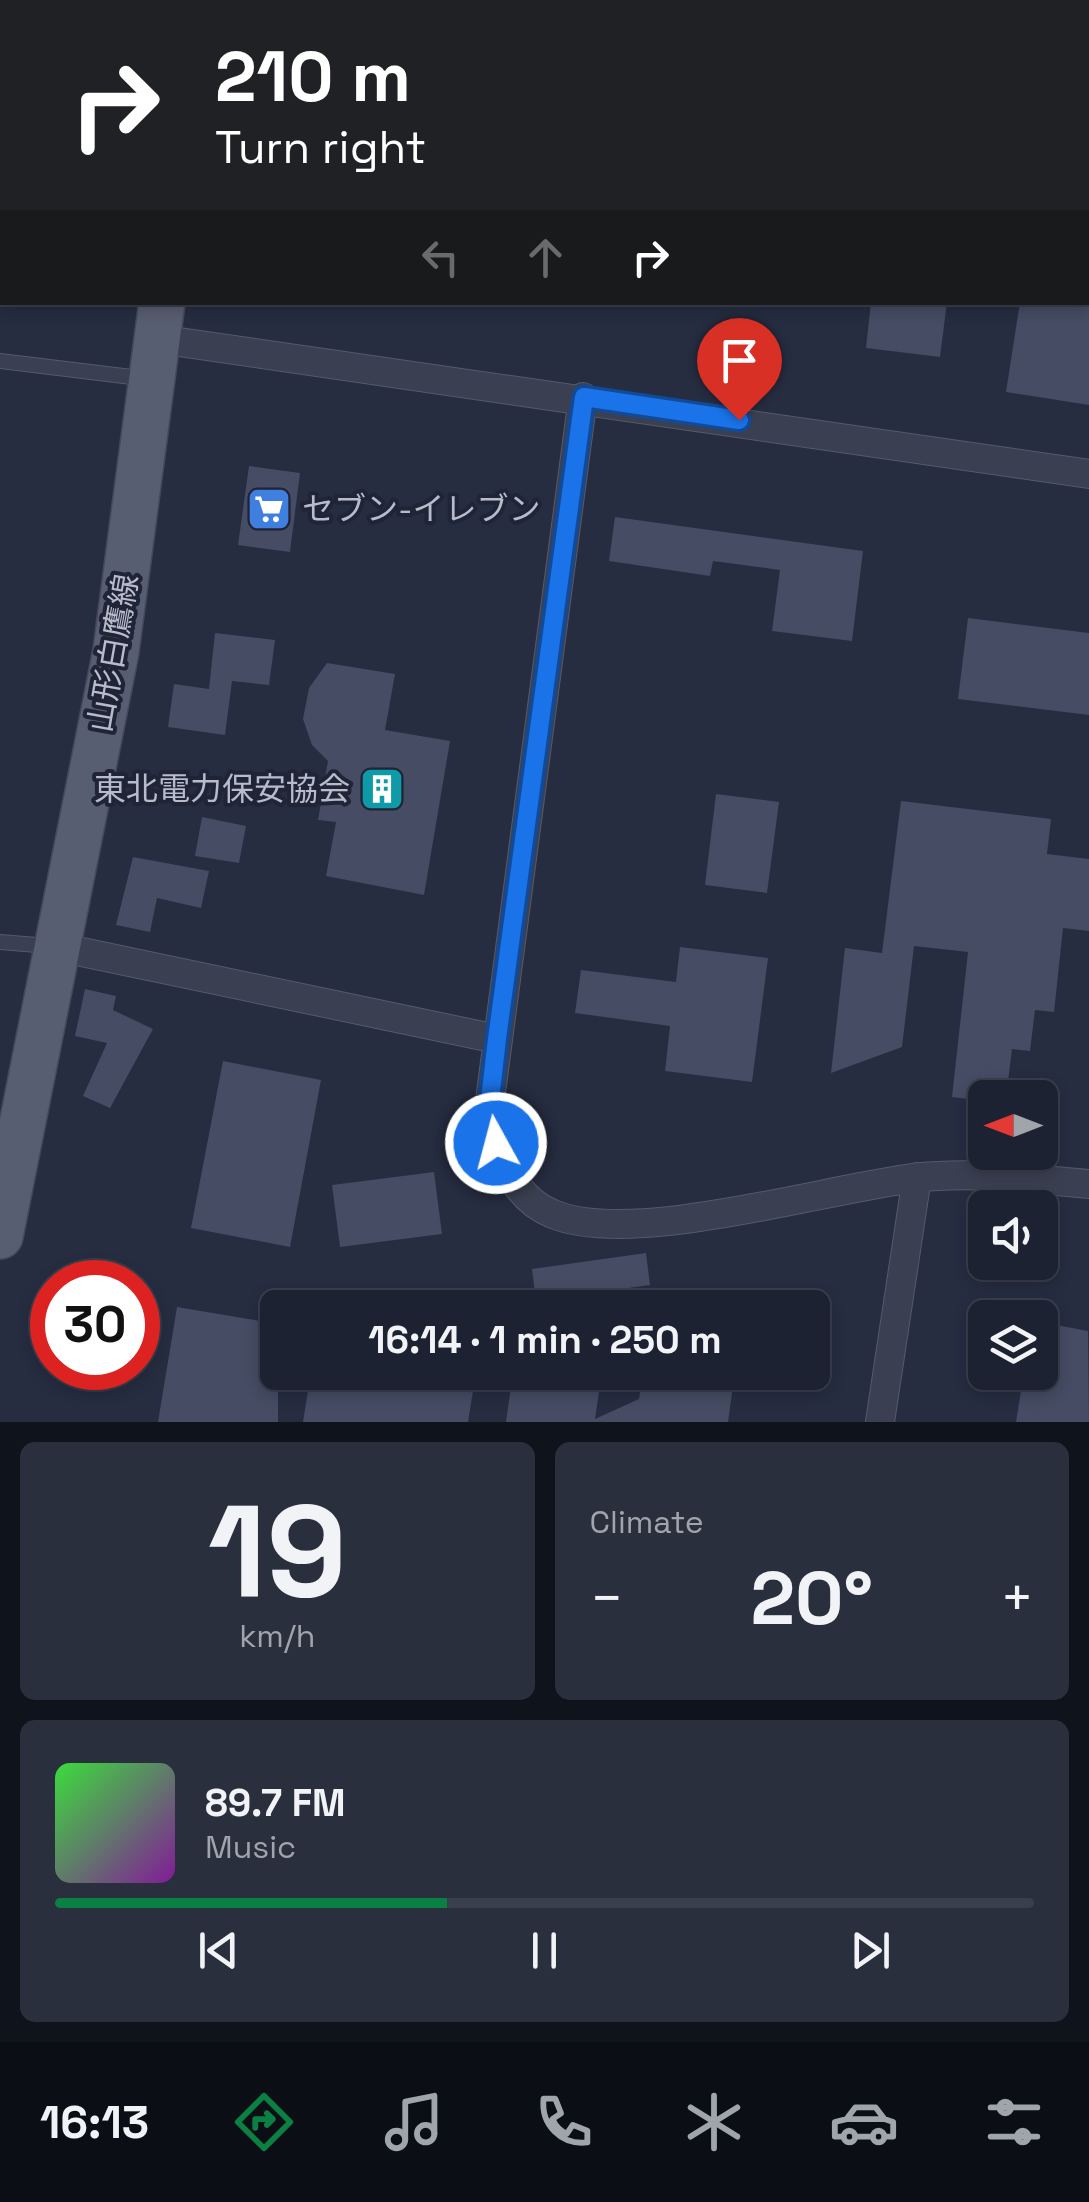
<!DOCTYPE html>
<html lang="en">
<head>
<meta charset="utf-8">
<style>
	:root { --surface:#1c2231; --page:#292f3d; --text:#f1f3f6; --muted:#a0a4ab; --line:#3a3f4d; --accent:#0b8043 }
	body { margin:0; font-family:"Space Grotesk","Noto Sans JP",sans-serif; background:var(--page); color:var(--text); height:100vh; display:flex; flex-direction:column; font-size:38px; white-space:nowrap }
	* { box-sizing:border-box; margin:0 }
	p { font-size:32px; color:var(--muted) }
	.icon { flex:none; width:55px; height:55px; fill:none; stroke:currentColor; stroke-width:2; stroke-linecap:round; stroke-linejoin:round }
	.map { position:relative; height:1422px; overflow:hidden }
	.sheet { display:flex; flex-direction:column; gap:20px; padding:20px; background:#0f131b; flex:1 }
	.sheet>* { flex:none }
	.guide { position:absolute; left:0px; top:0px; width:1090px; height:305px; box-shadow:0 5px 15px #0003,0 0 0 2px var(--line); background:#202124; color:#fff; overflow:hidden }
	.needle { width:65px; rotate:270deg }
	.controls { position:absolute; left:968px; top:1080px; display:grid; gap:20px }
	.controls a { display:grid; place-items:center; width:90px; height:90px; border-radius:15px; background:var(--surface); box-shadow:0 5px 15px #0003,0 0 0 2px var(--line); font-size:50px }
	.speed { position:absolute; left:30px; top:1260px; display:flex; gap:20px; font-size:50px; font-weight:700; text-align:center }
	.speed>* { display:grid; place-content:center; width:130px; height:130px; border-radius:50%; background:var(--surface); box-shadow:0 5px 15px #0003,0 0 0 2px var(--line); line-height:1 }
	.speed .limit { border:15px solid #d22; background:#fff; color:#111 }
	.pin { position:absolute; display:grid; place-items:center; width:85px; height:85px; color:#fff; margin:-102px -42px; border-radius:50% 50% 50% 0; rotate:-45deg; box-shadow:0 0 10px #0007 }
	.pin .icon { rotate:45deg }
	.me { position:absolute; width:110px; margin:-55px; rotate:353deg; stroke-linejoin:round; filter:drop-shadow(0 0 8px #0008) }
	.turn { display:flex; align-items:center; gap:35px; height:210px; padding:0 50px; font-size:45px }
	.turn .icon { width:130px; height:130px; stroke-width:2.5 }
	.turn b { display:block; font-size:70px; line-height:85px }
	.lanes { display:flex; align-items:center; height:95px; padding:0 50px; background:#0003; justify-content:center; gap:50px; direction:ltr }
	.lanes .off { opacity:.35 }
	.big { font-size:75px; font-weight:600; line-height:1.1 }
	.sheet .card { flex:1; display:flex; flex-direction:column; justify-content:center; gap:15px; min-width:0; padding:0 35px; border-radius:15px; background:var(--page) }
	.sheet .dial { align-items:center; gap:0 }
	.dial b { font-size:130px; line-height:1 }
	.song { display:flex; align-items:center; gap:30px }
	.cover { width:120px; height:120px; border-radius:15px; background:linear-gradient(135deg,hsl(120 70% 55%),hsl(290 70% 35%)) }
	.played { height:10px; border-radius:5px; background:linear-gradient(90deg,var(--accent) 40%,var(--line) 40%) }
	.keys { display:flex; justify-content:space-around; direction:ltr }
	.heat { display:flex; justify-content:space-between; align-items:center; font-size:55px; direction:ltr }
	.sheet .tiles { flex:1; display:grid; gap:20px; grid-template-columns:1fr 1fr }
	.card:last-child { grid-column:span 2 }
	.trip { position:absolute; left:260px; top:1290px; width:570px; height:100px; border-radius:15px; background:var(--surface); box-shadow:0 5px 15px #0003,0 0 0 2px var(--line); font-weight:600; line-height:100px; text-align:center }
	.menu { display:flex; height:160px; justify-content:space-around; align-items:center; background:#0b0e14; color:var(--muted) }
	.menu .icon { width:70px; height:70px }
	.menu .active { color:var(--accent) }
	.menu b { font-size:45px; color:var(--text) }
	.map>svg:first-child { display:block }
	.building { fill:#454c63 }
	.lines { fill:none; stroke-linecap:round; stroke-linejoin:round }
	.lane-casing { stroke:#555a6b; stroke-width:16 }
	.street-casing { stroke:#555a6b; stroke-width:30 }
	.secondary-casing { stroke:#555a6b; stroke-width:42 }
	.primary-casing { stroke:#44485a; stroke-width:48 }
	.lane { stroke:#3a4051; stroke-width:14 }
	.street { stroke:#3a4051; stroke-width:28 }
	.secondary { stroke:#484e64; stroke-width:40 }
	.primary { stroke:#585e71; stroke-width:45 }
	.route-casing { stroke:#114b97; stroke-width:25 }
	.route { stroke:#1a73e8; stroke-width:18 }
	.labels { text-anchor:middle; stroke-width:8; stroke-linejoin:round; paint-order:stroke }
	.poi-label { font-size:32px; fill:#b7bbcb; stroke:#1f2436; text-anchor:start }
	.street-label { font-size:32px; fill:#b7bbcb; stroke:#1f2436 }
</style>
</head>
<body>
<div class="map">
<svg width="1089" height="1422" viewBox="0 0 1089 1422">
	<rect width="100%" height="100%" fill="#262d41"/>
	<!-- building -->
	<g class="building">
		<path d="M871,302H947L940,357L866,348Z"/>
		<path d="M1020,302H1089V405L1006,392Z"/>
		<path d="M249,466L300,473L290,552L238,545Z"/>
		<path d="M615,517L863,551L852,641L772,631L780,570L713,561L710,576L609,561Z"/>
		<path d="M968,618L1089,633V715L958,699Z"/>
		<path d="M215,633L275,640L269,685L232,681L225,735L168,727L174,684L209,689Z"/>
		<path d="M327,663L395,674L385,730L450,741L424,895L326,876L336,822L318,820L328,761L312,745L303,719L309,688Z"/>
		<path d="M716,794L779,802L767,893L705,885Z"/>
		<path d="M901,801L1051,819L1047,854L1089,859V931L1063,928L1054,1012L1035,1010L1030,1051L1012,1049L1006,1098H985V1101L952,1097L968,952L914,946L902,1047L831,1073L845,948L882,953Z"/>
		<path d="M202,817L246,826L239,863L195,856Z"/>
		<path d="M133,857L209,871L201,908L157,898L150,932L116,925Z"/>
		<path d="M680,947L768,958L752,1082L665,1071L670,1026L575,1013L581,970L676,982Z"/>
		<path d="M85,989L116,996L113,1010L153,1029L110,1108L83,1096L107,1043L75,1036Z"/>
		<path d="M223,1061L321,1080L290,1247L191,1228Z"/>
		<path d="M434,1172L442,1234L340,1247L332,1185Z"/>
		<path d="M646,1253L650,1285L536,1301L532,1269Z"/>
		<path d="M177,1307L278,1324V1422H158Z"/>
		<path d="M1040,1322L1088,1331L1089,1422H1016L1024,1372H1040Z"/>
		<path d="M311,1372H476L468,1422H303Z"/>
		<path d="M513,1372H602L595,1419L639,1399L643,1372H735L728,1422H506Z"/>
	</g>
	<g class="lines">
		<defs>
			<g id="lane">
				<path d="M0,361L148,379"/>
				<path d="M0,942L49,946"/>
			</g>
			<g id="street">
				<path d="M158,339L1089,474"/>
				<path d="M583,397L490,1100C496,1143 507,1196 553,1214C632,1247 824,1189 914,1178C971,1171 1032,1179 1089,1184"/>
				<path d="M58,947L497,1039"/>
				<path d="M880,1422L917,1177"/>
			</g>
			<g id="secondary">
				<path d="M860,0L864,2"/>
				<path d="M925,0L930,2"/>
				<path d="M1088,76L1089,77"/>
				<path d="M1088,111L1089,112"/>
			</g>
			<g id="primary">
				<path d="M199,2V0"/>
				<path d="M0,1236L116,651L162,302"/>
			</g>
		</defs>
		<!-- lane casing -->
		<use href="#lane" class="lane-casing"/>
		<!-- street casing -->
		<use href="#street" class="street-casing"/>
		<!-- secondary casing -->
		<use href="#secondary" class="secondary-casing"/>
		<!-- primary casing -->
		<use href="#primary" class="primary-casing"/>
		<!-- lane -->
		<use href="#lane" class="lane"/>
		<!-- street -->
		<use href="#street" class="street"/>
		<!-- secondary -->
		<use href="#secondary" class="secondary"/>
		<!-- primary -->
		<use href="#primary" class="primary"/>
	</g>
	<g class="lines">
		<defs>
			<path id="route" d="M496,1143L490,1100L497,1039L584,397L739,420"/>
		</defs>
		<!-- route casing -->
		<use href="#route" class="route-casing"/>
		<!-- route -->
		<use href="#route" class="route"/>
	</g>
	<!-- icons -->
	<defs>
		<symbol id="supermarket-square" viewBox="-11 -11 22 22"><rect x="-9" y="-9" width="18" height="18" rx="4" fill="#3f7fe0" stroke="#1f2436"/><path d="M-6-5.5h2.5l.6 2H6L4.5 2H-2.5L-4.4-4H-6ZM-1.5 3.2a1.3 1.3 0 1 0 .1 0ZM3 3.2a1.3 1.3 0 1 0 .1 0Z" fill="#fff"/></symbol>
		<symbol id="building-square" viewBox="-11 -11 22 22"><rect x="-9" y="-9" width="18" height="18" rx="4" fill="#0f9aa8" stroke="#1f2436"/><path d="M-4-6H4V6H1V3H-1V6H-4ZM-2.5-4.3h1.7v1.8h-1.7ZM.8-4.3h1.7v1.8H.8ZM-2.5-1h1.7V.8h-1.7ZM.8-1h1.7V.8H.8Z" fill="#fff"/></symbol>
	</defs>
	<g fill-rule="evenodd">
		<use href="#supermarket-square" x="244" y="484" width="50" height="50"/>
		<use href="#building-square" x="357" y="764" width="50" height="50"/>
	</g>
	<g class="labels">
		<!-- poi labels -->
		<g class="poi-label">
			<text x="302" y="520">セブン-イレブン</text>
			<text x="350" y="800" text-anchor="end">東北電力保安協会</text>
		</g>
		<!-- street labels -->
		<g class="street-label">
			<text transform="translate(113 653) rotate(-80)" y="11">山形白鷹線</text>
		</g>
	</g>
</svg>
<div class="controls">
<a><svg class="needle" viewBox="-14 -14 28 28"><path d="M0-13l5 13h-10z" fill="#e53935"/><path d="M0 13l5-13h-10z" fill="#a0a4ab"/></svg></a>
<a><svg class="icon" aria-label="sound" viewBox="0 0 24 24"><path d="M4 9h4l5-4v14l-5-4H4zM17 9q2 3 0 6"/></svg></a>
<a><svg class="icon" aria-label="layers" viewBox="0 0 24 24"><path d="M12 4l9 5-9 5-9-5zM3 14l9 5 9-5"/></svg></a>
</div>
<div class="speed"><div class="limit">30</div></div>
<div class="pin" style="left:739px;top:420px;background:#d93025"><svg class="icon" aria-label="arrive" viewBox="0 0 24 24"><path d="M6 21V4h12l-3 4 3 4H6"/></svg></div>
<svg class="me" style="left:496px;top:1143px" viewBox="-20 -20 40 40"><circle r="17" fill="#1a73e8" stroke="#fff" stroke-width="3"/><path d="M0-11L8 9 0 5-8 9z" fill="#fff"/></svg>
<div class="trip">16:14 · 1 min · 250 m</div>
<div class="guide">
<div class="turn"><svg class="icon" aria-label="right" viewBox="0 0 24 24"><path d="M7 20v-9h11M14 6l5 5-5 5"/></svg><div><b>210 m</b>Turn right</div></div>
<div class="lanes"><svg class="icon off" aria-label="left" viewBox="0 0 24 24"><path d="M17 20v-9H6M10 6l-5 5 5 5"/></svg><svg class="icon off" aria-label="ahead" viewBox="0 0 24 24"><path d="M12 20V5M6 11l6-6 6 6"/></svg><svg class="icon" aria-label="right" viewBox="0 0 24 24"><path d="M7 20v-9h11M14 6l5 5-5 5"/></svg></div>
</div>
</div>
<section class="sheet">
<div class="tiles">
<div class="card dial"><b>19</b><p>km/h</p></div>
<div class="card"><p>Climate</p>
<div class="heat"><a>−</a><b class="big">20°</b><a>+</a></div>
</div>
<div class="card">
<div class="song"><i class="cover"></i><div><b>89.7 FM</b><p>Music</p></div></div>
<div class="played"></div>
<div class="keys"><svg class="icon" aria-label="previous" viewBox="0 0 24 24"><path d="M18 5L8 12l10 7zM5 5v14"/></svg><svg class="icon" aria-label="pause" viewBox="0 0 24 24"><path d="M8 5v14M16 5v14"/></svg><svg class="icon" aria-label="next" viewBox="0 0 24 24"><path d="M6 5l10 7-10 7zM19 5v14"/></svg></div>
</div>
</div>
</section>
<nav class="menu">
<b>16:13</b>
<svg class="icon active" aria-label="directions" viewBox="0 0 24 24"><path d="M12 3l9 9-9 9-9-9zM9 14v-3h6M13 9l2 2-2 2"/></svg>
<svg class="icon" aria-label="music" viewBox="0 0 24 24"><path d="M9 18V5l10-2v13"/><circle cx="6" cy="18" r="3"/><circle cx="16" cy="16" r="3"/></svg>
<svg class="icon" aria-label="phone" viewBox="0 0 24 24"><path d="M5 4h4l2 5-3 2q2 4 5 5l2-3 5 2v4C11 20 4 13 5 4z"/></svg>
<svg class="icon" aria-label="climate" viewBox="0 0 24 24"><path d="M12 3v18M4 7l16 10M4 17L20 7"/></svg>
<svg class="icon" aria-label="car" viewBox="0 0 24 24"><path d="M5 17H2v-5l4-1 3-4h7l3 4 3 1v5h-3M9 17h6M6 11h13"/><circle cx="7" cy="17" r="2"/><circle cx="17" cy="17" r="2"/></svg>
<svg class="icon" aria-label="filters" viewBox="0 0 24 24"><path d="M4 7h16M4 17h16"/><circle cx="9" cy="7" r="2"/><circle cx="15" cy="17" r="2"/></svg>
</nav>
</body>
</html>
